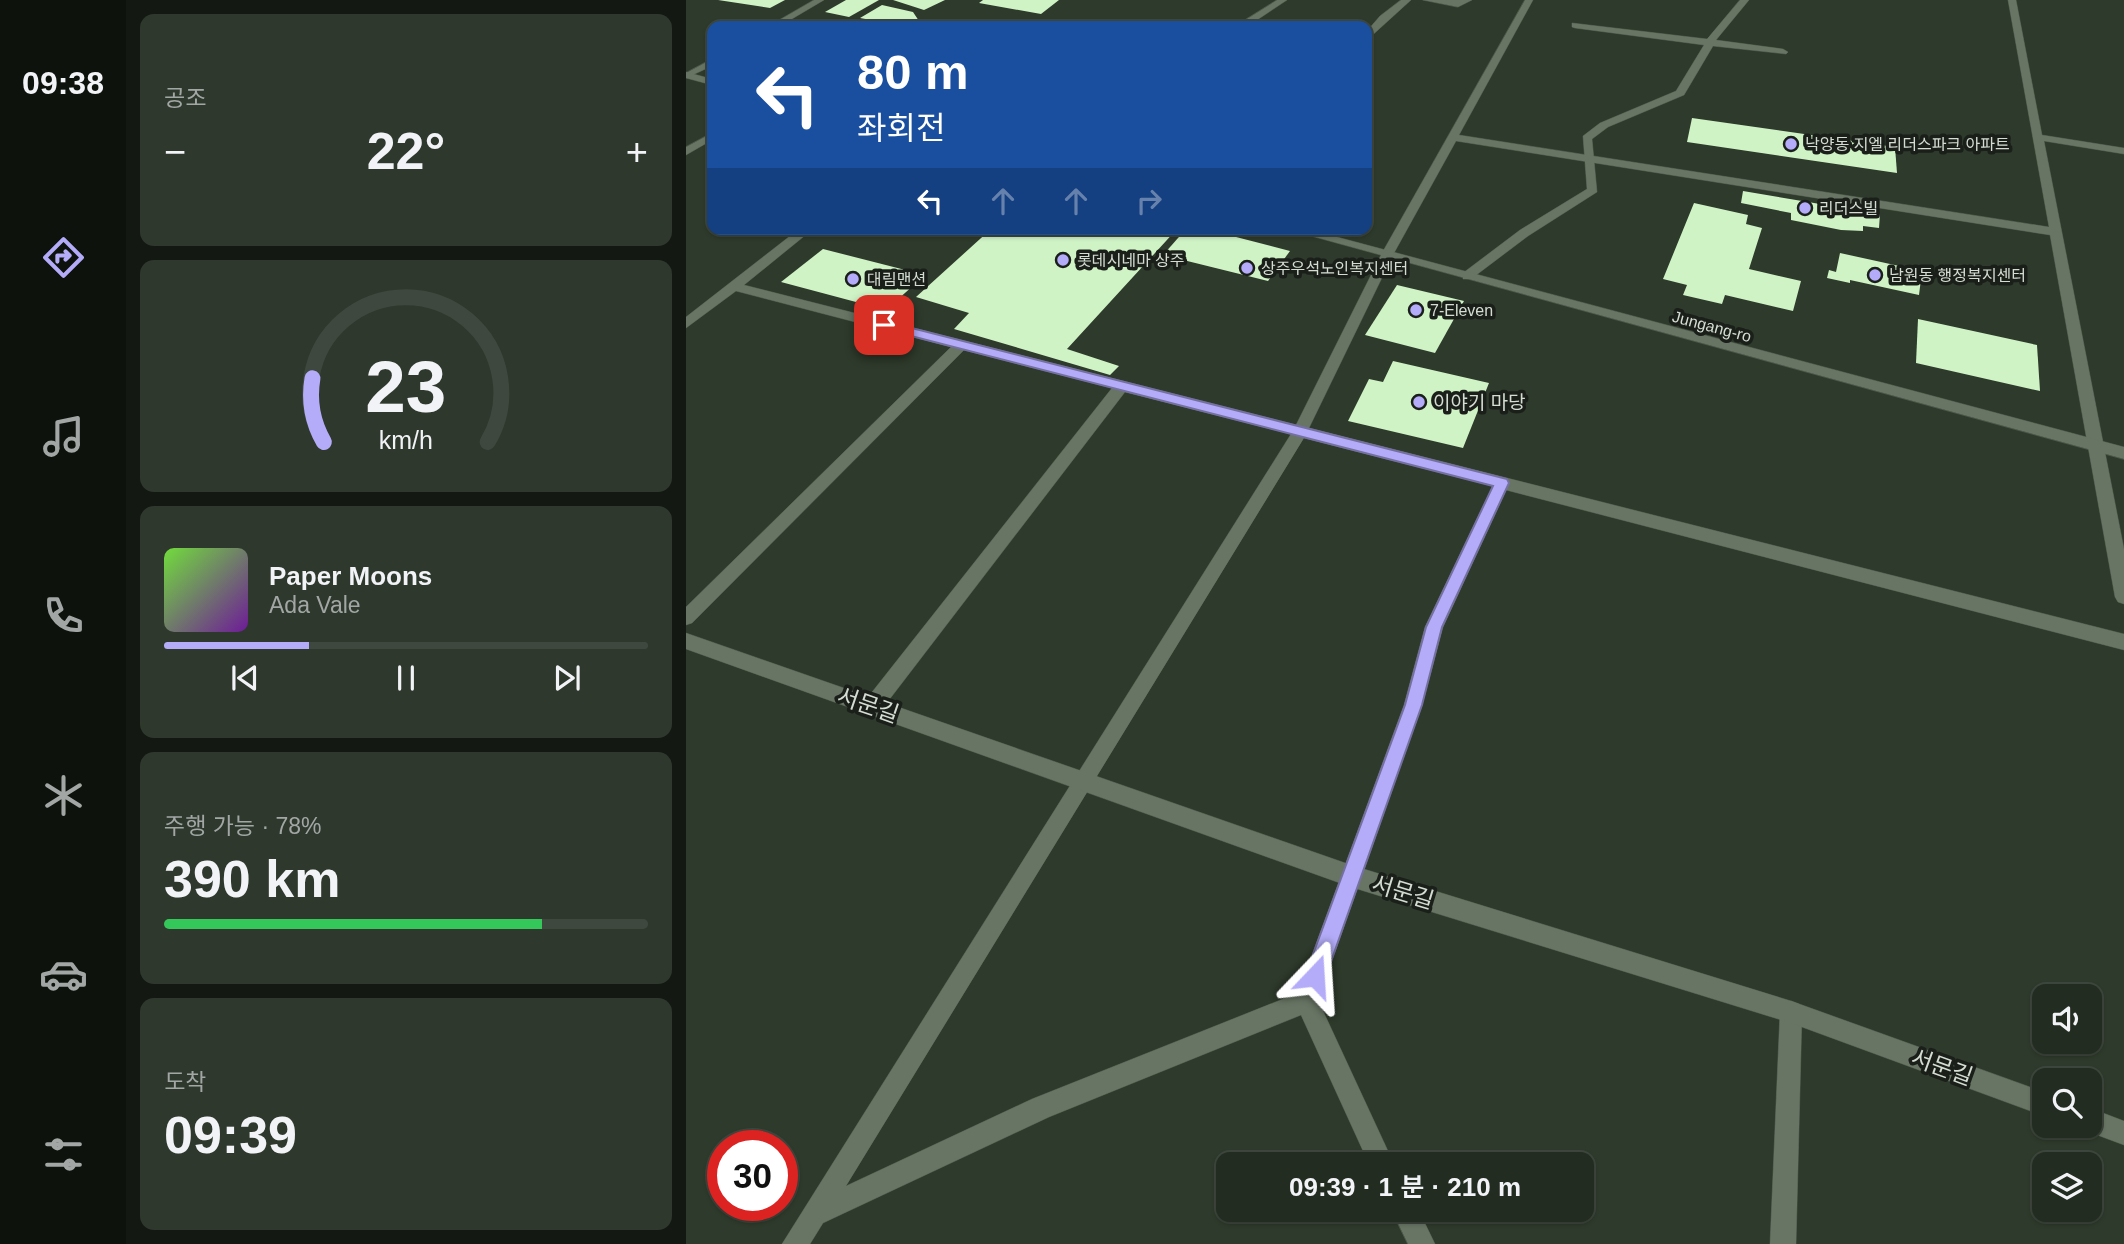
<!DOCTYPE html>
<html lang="ko">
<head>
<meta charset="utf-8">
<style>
	:root { --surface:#222c20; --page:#2e382d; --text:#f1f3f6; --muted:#a2a7a5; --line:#3f483e; --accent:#b4acf9 }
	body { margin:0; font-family:Arial,"Noto Sans KR",sans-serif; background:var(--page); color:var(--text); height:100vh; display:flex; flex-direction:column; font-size:26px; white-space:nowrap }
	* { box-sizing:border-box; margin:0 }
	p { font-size:23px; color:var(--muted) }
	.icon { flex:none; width:38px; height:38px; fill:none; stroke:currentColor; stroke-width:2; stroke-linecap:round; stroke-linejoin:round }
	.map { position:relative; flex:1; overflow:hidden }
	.details { display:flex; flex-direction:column; gap:14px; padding:14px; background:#131812; width:560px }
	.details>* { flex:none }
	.hud { position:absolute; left:21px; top:21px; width:665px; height:214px; border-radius:14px; box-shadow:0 2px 5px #0004,0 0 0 2px var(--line); background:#1a4fa0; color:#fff; overflow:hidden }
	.fabs { position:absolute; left:1346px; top:984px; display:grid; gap:14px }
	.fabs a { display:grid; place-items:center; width:70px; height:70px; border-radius:14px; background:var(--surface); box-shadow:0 2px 5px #0004,0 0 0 2px var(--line); font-size:35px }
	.speed { position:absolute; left:21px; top:1130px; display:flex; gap:14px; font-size:35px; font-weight:700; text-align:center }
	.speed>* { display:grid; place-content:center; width:91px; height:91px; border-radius:50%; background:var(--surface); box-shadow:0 2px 5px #0004,0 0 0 2px var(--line); line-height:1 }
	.speed .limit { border:10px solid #d22; background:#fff; color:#111 }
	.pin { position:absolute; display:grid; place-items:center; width:60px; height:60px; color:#fff; margin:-30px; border-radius:14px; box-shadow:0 4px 10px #0006 }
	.me { position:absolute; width:77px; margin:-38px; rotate:20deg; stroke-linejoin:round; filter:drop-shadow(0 0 5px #0008) }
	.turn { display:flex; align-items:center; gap:24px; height:147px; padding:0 35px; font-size:32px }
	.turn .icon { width:91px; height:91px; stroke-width:2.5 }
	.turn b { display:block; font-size:49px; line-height:60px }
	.lanes { display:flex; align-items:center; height:66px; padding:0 35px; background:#0003; justify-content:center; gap:35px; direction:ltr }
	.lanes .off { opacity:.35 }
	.big { font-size:52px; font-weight:600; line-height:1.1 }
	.details .card { flex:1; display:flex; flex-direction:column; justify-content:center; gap:10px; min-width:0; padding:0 24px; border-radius:14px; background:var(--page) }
	.details .dial { align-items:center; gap:0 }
	.dial svg { height:182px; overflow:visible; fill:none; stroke:var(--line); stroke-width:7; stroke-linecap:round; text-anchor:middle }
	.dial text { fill:var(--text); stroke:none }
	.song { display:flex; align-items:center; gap:21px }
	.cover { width:84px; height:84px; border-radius:10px; background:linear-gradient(135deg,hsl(100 70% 55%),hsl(280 70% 35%)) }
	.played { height:7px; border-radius:4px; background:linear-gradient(90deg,var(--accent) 30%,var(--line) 30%) }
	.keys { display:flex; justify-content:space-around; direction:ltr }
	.heat { display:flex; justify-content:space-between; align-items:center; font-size:38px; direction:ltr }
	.charge { height:10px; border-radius:5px; background:linear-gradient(90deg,#34c759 78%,var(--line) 0) }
	.trip { position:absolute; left:530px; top:1152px; width:378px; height:70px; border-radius:14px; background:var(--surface); box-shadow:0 2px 5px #0004,0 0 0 2px var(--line); font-weight:600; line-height:70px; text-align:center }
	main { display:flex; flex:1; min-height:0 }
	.tab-bar { display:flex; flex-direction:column; width:126px; justify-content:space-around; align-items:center; background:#0e120d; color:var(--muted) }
	.tab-bar .icon { width:49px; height:49px }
	.tab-bar .on { color:var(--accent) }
	.tab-bar b { font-size:32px; color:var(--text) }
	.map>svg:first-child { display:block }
	.building { fill:#cff3c5 }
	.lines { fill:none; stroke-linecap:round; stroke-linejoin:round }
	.service-casing { stroke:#4b5649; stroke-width:1 }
	.minor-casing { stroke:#4b5649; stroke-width:1 }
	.tertiary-casing { stroke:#4b5649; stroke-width:1 }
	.secondary-casing { stroke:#4b5649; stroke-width:1 }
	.service { fill:#687564; fill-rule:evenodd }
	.minor { fill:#687564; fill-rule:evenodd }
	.tertiary { fill:#687564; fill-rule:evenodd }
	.secondary { fill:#687564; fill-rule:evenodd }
	.route { fill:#b4acf9; stroke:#7570a2; stroke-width:2 }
	.poi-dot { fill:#b4acf9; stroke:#1a1f19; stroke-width:2.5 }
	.labels { text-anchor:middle; stroke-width:7; stroke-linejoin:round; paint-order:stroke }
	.far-poi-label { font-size:16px; fill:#d5ddd3; stroke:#1a1f19; text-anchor:start }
	.far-street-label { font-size:16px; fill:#d5ddd3; stroke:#1a1f19 }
	.poi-label { font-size:19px; fill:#d5ddd3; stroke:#1a1f19; text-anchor:start }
	.near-street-label { font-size:23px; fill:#d5ddd3; stroke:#1a1f19 }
</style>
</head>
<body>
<main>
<nav class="tab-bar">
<b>09:38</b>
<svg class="icon on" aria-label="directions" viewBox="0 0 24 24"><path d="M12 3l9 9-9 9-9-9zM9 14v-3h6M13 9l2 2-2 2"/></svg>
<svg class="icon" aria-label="music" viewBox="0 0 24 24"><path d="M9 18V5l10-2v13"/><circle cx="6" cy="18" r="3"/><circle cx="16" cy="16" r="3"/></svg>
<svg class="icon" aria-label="phone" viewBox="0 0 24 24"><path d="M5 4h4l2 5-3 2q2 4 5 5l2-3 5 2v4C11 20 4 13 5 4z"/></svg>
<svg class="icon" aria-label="climate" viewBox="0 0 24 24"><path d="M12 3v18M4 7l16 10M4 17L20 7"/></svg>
<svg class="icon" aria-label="car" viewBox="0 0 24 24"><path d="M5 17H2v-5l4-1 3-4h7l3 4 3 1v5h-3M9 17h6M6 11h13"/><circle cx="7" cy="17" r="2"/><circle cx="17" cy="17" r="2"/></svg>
<svg class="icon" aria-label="filters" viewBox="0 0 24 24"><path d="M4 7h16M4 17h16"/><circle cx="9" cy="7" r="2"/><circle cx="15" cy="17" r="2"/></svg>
</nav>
<section class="details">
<div class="card"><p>공조</p>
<div class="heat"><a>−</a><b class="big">22°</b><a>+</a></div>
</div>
<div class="card dial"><svg viewBox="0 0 100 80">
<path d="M14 69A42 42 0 1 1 86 69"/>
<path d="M14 69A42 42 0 0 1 9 41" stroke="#b4acf9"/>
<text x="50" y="56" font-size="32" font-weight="700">23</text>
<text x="50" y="72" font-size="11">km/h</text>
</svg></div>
<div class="card">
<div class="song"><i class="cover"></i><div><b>Paper Moons</b><p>Ada Vale</p></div></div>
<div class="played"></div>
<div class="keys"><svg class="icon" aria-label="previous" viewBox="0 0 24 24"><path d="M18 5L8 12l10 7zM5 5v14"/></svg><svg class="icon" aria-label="pause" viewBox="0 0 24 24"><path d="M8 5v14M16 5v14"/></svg><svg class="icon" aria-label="next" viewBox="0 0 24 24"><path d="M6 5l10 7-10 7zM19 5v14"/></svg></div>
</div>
<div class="card"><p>주행 가능 · 78%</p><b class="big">390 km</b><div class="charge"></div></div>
<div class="card"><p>도착</p><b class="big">09:39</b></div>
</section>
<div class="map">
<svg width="1438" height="1244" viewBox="0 0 1438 1244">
	<rect width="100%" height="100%" fill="#2e3a2b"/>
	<!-- building -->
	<g class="building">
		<path d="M32,0H99L84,8Z"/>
		<path d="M160,0H193L163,17L139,12Z"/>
		<path d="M207,0H259L238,10Z"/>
		<path d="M297,0H373L355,14L293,3Z"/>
		<path d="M196,5L227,12L233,21L247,24L217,26L174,18Z"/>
		<path d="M1006,118L1209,147L1211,173L1001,142Z"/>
		<path d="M1057,191L1194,214L1193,228L1177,226V231L1155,230L1105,220V213L1055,203Z"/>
		<path d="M1008,203L1062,215L1060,224L1076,228L1063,269L1115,281L1107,311L1039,295L1036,304L997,295L1001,285L977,279Z"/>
		<path d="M305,229H491L381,349L433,366L424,375L268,329L283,313L230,297Z"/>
		<path d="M500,229H519L604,251L582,281L477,255Z"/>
		<path d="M137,249L239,275L200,310L95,282Z"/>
		<path d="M1154,253L1236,271L1233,295L1164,280V283L1141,278L1143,270L1150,272Z"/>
		<path d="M711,285L778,301L749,353L679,335Z"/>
		<path d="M1232,319L1351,345L1354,391L1230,363Z"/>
		<path d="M707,361L803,383L777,448L662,421L683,379L697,382Z"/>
	</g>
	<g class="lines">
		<defs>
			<g id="service">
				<path d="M591,0H601L562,26H556V22Z"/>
				<path d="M715,0H725L681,40V31L694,16Z"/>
				<path d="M737,0H786L772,7Z"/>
				<path d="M1054,0H1063L1030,40L1097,49L1102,52L1100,54L1027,46L998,95L922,127L906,139L911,192L842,236L785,279H777V273L834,230L901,189L897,136L914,123L990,91L1018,45L889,28L886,27V23L1021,39Z"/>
				<path d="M1105,1001L1113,1004L1116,1012L1110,1244H1084L1094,1012L1097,1004Z"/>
			</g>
			<g id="minor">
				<path d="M128,0H138L94,26H83Z"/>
				<path d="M839,0H847L773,135L1363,227L1322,0H1330L1356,135L1438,148V154L1358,141L1438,549V604L1432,602L1429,597L1364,235L770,141L708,253L623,428L1438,634V650L820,490L757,627L736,705L632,1000L708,1164H683L615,1015L363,1117L137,1223L124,1244H96L605,434L439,392L193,713L186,715L179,713L177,707L179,701L426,388L278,350L6,623L0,625V607L265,347L50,291L0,328V317L113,229H127L58,285L610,425L696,253ZM618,438L807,486L739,627L718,705L612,993L346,1099L160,1186Z"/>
				<path d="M26,59V66L0,78V73Z"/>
				<path d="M26,133V140L0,155V147Z"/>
				<path d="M705,1209H732L749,1244H722Z"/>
			</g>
			<g id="tertiary">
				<path d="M0,633L665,865L1105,1001L1358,1092V1116L1105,1023L665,887L0,649Z"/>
				<path d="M1404,1108L1438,1121V1145L1395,1129L1394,1125H1404Z"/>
			</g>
			<g id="secondary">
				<path d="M0,72L26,79V85L0,78Z"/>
				<path d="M600,229H621L1438,447V459Z"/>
			</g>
		</defs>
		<!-- service casing -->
		<use href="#service" class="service-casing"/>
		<!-- minor casing -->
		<use href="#minor" class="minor-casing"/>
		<!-- tertiary casing -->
		<use href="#tertiary" class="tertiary-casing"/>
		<!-- secondary casing -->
		<use href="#secondary" class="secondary-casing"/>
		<!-- service -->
		<use href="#service" class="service"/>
		<!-- minor -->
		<use href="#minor" class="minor"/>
		<!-- tertiary -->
		<use href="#tertiary" class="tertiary"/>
		<!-- secondary -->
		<use href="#secondary" class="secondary"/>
	</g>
	<!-- route -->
	<path class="route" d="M198,321L821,479L823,483L756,627L736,705L637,984L629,987L622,984L619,976L719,705L740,627L807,486L194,328L192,325Z"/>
	<!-- markers -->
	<g class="poi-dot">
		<circle cx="1105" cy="144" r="7"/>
		<circle cx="1119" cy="208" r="7"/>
		<circle cx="377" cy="260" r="7"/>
		<circle cx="561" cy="268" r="7"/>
		<circle cx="1189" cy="275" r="7"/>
		<circle cx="167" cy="279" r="7"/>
		<circle cx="730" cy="310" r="7"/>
		<circle cx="733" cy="402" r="7"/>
	</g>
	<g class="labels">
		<!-- far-poi labels -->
		<g class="far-poi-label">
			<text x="1119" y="150">낙양동 지엘 리더스파크 아파트</text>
			<text x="1133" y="214">리더스빌</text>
			<text x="391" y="266">롯데시네마 상주</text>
			<text x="575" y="274">상주우석노인복지센터</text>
			<text x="1203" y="281">남원동 행정복지센터</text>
			<text x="181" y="285">대림맨션</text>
			<text x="744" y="316">7-Eleven</text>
		</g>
		<!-- far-street labels -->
		<g class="far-street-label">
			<text transform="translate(1026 326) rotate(15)" y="6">Jungang-ro</text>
		</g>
		<!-- poi labels -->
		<g class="poi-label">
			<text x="747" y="409">이야기 마당</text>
		</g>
		<!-- near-street labels -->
		<g class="near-street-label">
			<text transform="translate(182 705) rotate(19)" y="8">서문길</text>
			<text transform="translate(717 892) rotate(17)" y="8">서문길</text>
			<text transform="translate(1256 1067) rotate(20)" y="8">서문길</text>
		</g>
	</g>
</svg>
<div class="fabs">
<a><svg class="icon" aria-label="sound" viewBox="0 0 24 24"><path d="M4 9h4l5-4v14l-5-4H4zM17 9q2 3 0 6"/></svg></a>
<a><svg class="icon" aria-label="search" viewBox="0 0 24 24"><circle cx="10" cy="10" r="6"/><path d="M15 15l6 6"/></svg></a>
<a><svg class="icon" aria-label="layers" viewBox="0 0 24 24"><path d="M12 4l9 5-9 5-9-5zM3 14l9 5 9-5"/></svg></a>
</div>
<div class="speed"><div class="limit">30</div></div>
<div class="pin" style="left:198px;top:325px;background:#d93025"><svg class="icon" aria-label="arrive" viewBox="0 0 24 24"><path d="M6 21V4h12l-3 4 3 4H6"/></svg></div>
<svg class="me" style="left:629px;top:976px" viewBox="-20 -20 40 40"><path d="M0-17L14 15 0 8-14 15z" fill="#b4acf9" stroke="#fff" stroke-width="4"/></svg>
<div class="trip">09:39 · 1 분 · 210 m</div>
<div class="hud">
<div class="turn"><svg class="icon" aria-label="left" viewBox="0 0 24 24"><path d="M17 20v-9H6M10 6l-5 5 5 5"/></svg><div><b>80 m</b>좌회전</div></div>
<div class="lanes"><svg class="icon" aria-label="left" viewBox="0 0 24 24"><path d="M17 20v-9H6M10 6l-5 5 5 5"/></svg><svg class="icon off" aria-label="ahead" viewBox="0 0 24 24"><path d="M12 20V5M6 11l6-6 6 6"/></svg><svg class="icon off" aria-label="ahead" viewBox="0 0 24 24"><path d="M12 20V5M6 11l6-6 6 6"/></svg><svg class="icon off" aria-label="right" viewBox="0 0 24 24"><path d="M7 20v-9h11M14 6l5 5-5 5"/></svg></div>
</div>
</div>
</main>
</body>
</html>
